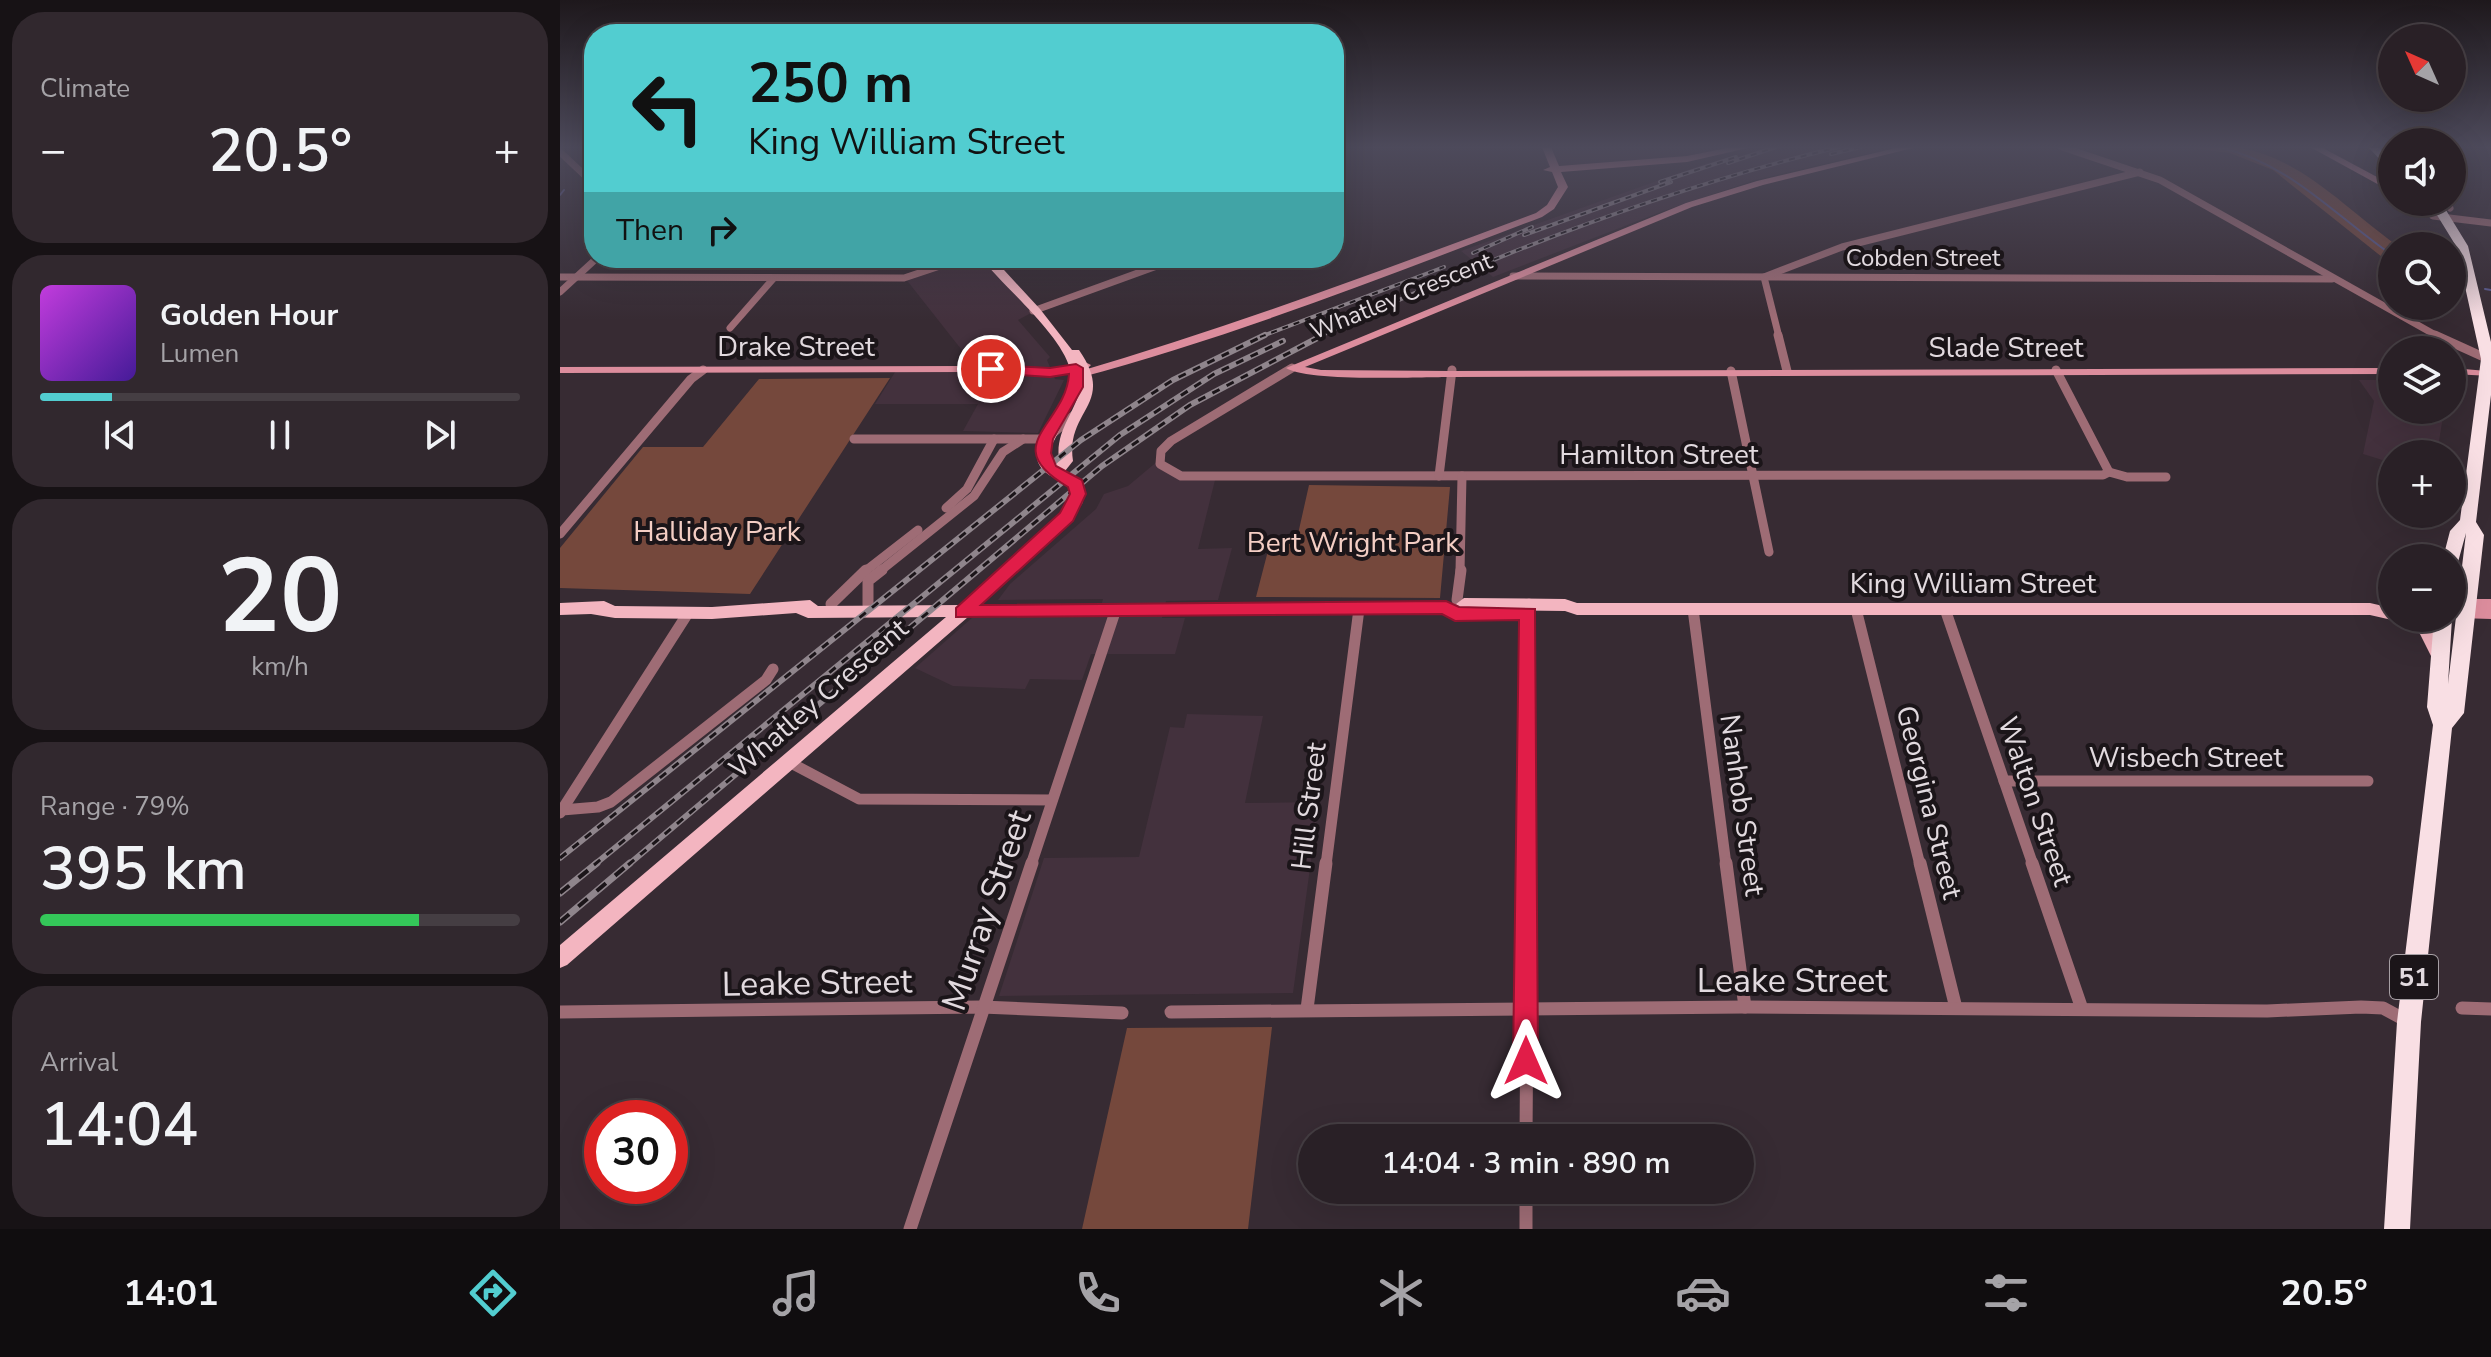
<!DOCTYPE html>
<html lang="en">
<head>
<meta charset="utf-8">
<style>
	:root { --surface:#292026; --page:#31282e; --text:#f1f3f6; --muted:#a5a3a7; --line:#453e43; --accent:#52cdd0 }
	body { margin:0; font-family:"Nunito Sans",sans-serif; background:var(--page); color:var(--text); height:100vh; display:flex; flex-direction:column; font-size:30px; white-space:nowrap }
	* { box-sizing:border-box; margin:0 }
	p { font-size:26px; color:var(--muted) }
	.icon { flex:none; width:44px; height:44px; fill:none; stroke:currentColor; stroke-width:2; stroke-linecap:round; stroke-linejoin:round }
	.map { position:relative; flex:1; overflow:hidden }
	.panel { display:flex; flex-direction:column; gap:12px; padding:12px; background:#171215; width:560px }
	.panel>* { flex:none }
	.banner { position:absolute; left:24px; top:24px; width:760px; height:244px; border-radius:32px; box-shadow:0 8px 32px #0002,0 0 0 2px var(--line); background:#52cdd0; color:#111; overflow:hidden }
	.needle { width:52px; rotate:315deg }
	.buttons { position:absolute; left:1818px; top:24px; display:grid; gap:16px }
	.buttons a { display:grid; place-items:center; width:88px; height:88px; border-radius:50%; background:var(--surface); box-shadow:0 8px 32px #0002,0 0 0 2px var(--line); font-size:40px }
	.speed { position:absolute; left:24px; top:1100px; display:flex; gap:16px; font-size:40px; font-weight:700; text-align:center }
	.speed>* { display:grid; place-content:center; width:104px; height:104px; border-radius:50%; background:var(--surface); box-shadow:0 8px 32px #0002,0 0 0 2px var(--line); line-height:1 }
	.speed .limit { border:12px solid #d22; background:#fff; color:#111 }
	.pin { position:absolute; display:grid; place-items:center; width:68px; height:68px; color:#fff; margin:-34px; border:4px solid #fff; border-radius:50%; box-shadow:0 2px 8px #0007 }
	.me { position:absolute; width:88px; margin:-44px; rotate:0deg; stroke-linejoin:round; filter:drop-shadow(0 0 6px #0008) }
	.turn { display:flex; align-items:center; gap:28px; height:168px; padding:0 32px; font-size:36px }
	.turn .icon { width:104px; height:104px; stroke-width:2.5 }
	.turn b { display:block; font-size:56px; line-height:68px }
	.then { display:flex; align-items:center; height:76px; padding:0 32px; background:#0003; gap:16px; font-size:30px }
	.big { font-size:60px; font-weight:600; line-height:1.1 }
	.panel .widget { flex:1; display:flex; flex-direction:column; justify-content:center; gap:12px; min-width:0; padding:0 28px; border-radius:32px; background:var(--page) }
	.panel .dial { align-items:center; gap:0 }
	.dial b { font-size:104px; line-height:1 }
	.song { display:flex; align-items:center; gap:24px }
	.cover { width:96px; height:96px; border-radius:12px; background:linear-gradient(135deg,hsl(290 70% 55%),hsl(260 70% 35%)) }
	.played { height:8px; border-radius:4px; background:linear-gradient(90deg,var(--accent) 15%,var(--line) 15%) }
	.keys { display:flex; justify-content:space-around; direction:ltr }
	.heat { display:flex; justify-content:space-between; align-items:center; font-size:44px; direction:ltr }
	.charge { height:12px; border-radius:6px; background:linear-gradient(90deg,#34c759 79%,var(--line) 0) }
	.trip { position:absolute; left:738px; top:1124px; width:456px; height:80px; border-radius:40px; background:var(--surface); box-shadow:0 8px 32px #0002,0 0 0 2px var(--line); font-weight:600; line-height:80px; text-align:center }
	.menu { display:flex; height:128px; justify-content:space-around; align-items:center; background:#100d0f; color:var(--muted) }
	.menu .icon { width:56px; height:56px }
	.menu .selected { color:var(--accent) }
	.menu b { font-size:36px; color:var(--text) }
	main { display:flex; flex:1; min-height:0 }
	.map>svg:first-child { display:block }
	.built { fill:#43313d }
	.green { fill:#75483c }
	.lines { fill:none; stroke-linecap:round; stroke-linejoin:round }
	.stream { stroke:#5b5b90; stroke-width:2 }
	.street-far3 { stroke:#9e6c75; stroke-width:7 }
	.street-far2 { stroke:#9e6c75; stroke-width:9 }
	.street-far1 { stroke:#9e6c75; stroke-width:11 }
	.street { stroke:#9e6c75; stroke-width:13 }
	.secondary { fill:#dc8d9d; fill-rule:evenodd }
	.primary { fill:#f3b5c0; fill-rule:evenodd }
	.highway { fill:#f9dfe4; fill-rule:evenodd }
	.rail-far2-casing { stroke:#8f858c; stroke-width:4 }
	.rail-far1-casing { stroke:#8f858c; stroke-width:6 }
	.rail-casing { stroke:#8f858c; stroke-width:7 }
	.rail-far2 { stroke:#1b1519; stroke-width:2; stroke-dasharray:6; stroke-linecap:butt }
	.rail-far1 { stroke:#1b1519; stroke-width:3; stroke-dasharray:8; stroke-linecap:butt }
	.rail { stroke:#1b1519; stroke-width:4; stroke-dasharray:12; stroke-linecap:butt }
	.route { fill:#e11d48; stroke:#92132f; stroke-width:2 }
	.labels { text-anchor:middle; stroke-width:8; stroke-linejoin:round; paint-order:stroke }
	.far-street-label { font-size:24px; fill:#e2dadf; stroke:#1b1519 }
	.shield { fill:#1b1519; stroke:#a69fa4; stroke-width:2 }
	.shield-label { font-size:26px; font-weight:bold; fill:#e2dadf }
	.street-label { font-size:28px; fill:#e2dadf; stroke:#1b1519 }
	.park-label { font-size:28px; fill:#f4cec4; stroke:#1b1519 }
	.near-street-label { font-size:34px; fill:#e2dadf; stroke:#1b1519 }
</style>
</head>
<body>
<main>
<section class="panel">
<div class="widget"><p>Climate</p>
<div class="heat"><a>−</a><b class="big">20.5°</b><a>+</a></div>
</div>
<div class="widget">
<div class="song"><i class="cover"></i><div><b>Golden Hour</b><p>Lumen</p></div></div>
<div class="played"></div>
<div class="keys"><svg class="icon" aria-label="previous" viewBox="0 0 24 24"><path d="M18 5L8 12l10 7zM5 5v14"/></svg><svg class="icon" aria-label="pause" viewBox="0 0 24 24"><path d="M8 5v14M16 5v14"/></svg><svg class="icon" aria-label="next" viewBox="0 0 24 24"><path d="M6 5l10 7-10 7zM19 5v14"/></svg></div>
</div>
<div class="widget dial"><b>20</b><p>km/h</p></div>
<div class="widget"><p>Range · 79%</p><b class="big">395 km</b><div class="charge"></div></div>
<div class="widget"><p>Arrival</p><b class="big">14:04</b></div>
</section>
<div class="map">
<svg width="1931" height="1229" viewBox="0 0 1931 1229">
	<rect width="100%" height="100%" fill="#372b33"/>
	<!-- built -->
	<g class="built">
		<path d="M982,147H1180L1090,162L988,166Z"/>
		<path d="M1217,147H1336L1195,180L1106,210L933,277L901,251L1147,163Z"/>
		<path d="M407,258H426L473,312L458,320L490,357L487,360L495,379L504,380L478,433L403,431L418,404H315L337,369L410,368L412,363L345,278Z"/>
		<path d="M1799,380H1832V410H1884L1877,454H1832V463L1803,454L1814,401Z"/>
		<path d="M599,460L604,469L656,476L638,549L672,548L658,600L606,601L602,618H625L615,654H531L522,680L470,679L465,689L393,686L355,668L413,617H538L543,599L438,600L450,584L536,509L544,494L568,486Z"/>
		<path d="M627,714L703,716L685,803L759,802L733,993L439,996L484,858L579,857L610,727L624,728Z"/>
	</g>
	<!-- green -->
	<g class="green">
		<path d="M1624,147C1642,147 1663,145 1680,148C1742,158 1789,212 1838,246H1832V265L1713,170L1670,153Z"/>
		<path d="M330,378L190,594L0,588V548L83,447H143L199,379Z"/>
		<path d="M749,485L890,487L880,598L696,597L710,543H736Z"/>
		<path d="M712,1027L688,1229H522L567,1028Z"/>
	</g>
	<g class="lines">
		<!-- stream -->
		<g class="stream">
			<path d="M1658,147C1730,163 1774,215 1832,255"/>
			<path d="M0,195L4,190"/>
			<path d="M1925,289L1931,290"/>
		</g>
		<!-- street-far3 -->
		<g class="street-far3">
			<path d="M1502,147L1600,180L1879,337"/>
			<path d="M0,152L34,184"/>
			<path d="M1892,154L1899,147"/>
			<path d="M1887,202L1890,208"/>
			<path d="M1873,216L1931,223"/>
			<path d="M953,276L1772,279"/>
			<path d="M0,277L344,278L404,258"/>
			<path d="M0,292L37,258"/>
			<path d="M473,311L619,258"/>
			<path d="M170,328L213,279"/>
			<path d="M1219,337L1204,277L1282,247L1580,172"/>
		</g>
		<!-- street-far2 -->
		<g class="street-far2">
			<path d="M1218,335L1227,371"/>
			<path d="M1875,335L1928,359"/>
			<path d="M732,368L611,441L601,451L600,464L621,476L1543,475L1549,472L1567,477H1606"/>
			<path d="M1496,370L1549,472"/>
			<path d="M1171,371L1209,552"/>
			<path d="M294,439H486L519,411"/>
			<path d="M879,476L892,370"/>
			<path d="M386,508L407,489L434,439"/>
			<path d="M0,534L131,379L143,370"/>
			<path d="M304,572L358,530"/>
			<path d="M319,572L414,496L443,452L463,439"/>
			<path d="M900,572L902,476"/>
		</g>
		<!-- street-far1 -->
		<g class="street-far1">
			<path d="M897,600L901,570"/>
			<path d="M271,604L306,570"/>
			<path d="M308,605V581L322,570"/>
			<path d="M1133,609L1166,865"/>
			<path d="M1296,609L1360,865"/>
			<path d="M1385,609L1473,865"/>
			<path d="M227,761L299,799L492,800"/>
			<path d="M1444,781H1808"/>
			<path d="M2,810L38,807L51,802L206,680L213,669"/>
			<path d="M0,813L128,613"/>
			<path d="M471,865L556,609"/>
			<path d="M766,865L799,609"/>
			<path d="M968,865L969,604"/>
		</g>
		<!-- street -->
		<g class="street">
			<path d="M1166,863L1185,1007"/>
			<path d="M1360,863L1396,1008"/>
			<path d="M1472,863L1522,1009"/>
			<path d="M1902,1008L1931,1009"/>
			<path d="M747,1009L766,863"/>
			<path d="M0,1012L422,1007L562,1013"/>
			<path d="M611,1012L1185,1007L1707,1011L1801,1007L1823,1008L1849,1022"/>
			<path d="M966,1138L968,863"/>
			<path d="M966,1190V1229"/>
			<path d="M350,1229L472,863"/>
		</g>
		<!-- secondary -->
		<g class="secondary">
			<path d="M982,147H991L999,166L1127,156L1172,147H1192L1127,162L1001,172L1008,187L994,209L982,217C829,275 676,336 518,378L512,375L514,373C671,327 823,270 976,213L987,205L998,187L992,172L983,170L990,167Z"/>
			<path d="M1340,147H1357L1203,185L1132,207L745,367L761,370L891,371L1832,368V374L891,377C858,377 749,382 726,368L1126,203L1197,181Z"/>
			<path d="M1750,147H1761L1832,185V192Z"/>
			<path d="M525,362L531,365L529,367L490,375L410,372L0,373V367L410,366L490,369Z"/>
			<path d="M1892,368L1927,371L1931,372V376L1892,374Z"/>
			<path d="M1906,599H1931V619L1899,618L1897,614L1899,610L1904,609L1899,604Z"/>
		</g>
		<!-- primary -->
		<g class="primary">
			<path d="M421,258H433L480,309L512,350H519C557,405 505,409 513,461L505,471L523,484V502L512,521L421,605L886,601L894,607L892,611L408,617L7,965L0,968V945L386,617L248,618L236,613L152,619L55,618L31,614L0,615V603L44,601L55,606L152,607L250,600L258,606L401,605L502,513L509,502V486C500,481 490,477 483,470C457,441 518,401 510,369C501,334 444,287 421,258ZM521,386C515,414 495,430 499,460L495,465L490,460V449Z"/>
			<path d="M904,598L1005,599L1017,603H1810L1832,608V618H1838L1832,620L1810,615H1017L1005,611L904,610L896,604Z"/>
			<path d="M1839,618C1875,618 1873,628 1888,657L1886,662H1874L1860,634Z"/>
		</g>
		<!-- highway -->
		<g class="highway">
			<path d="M1808,147H1819L1832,162V172Z"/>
			<path d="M1869,202H1881L1908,246L1931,342V395L1916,522L1924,535L1904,713L1892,728L1861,1022L1850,1229H1824L1837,1022L1873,725L1867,707L1874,618H1892L1888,684L1906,533L1898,562L1892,564V558H1883L1890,531L1900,520L1921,359L1896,246Z"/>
		</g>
		<defs>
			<g id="rail-far2">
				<path d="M1271,154L1301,147"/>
				<path d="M1168,163L1216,147"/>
				<path d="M1100,182L1176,157"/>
				<path d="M964,235L1111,182"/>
				<path d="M913,253L972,227"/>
				<path d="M700,337L884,267"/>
				<path d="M758,337C927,257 1098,191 1279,147"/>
			</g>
			<g id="rail-far1">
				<path d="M0,858L521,440L613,380L705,335"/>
				<path d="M34,865L560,435L654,374L723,341"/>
				<path d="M68,865L542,466L630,405L763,335"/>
			</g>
			<g id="rail">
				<path d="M0,893L37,863"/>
				<path d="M0,922L70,863"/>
			</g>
		</defs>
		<!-- rail-far2 casing -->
		<use href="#rail-far2" class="rail-far2-casing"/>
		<!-- rail-far1 casing -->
		<use href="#rail-far1" class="rail-far1-casing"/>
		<!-- rail casing -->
		<use href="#rail" class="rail-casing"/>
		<!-- rail-far2 -->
		<use href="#rail-far2" class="rail-far2"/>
		<!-- rail-far1 -->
		<use href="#rail-far1" class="rail-far1"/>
		<!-- rail -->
		<use href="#rail" class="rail"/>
	</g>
	<!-- sky -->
	<linearGradient id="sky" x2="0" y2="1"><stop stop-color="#1e181c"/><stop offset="0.46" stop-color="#4d4a5b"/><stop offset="1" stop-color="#4d4a5b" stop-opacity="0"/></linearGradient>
	<rect width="1931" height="320" fill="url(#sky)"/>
	<!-- route -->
	<path class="route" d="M516,364L523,368V387L493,439L491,453L496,466L522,480L526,494L513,521L421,605L886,601L899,607L975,609L978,1061L974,1070L966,1073L957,1070L953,1061L959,620L895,621L882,614L396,617V608L500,513L510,494L508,487C436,445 506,425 509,374L490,377L431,373L424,369L431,365L490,368Z"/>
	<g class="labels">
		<!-- far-street labels -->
		<g class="far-street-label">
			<text x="1363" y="266">Cobden Street</text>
			<text transform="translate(841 296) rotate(-22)" y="8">Whatley Crescent</text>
		</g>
		<!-- shield labels -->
		<rect class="shield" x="1830" y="955" width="48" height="44" rx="6"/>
		<g class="shield-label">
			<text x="1854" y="986">51</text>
		</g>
		<!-- street labels -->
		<g class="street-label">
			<text x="236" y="356">Drake Street</text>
			<text x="1446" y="357">Slade Street</text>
			<text x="1099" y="464">Hamilton Street</text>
			<text x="1413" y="593">King William Street</text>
			<text transform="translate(258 698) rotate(-41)" y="10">Whatley Crescent</text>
			<text x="1626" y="767">Wisbech Street</text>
			<text transform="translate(1476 801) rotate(71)" y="10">Walton Street</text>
			<text transform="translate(1370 802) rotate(76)" y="10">Georgina Street</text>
			<text transform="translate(1183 805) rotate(82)" y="10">Nanhob Street</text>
			<text transform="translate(748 806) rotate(-83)" y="10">Hill Street</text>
		</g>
		<!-- park labels -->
		<g class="park-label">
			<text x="157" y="541">Halliday Park</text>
			<text x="793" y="552">Bert Wright Park</text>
		</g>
		<!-- near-street labels -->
		<g class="near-street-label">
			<text transform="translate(426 910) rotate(-71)" y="12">Murray Street</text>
			<text x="1232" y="992">Leake Street</text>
			<text transform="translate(257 982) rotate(-1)" y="12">Leake Street</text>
		</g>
	</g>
</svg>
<div class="buttons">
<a><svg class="needle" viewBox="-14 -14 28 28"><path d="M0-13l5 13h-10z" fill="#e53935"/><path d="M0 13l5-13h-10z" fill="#a5a3a7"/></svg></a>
<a><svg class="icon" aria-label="sound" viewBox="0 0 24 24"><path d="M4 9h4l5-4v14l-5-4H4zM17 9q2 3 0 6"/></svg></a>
<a><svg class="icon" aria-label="search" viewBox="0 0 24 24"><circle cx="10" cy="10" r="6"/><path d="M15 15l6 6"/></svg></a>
<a><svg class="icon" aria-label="layers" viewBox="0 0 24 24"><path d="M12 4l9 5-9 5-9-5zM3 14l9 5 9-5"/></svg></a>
<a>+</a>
<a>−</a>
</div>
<div class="speed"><div class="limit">30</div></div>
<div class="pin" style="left:431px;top:369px;background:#d93025"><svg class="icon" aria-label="arrive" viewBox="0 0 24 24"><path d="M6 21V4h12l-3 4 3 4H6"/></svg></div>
<svg class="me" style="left:966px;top:1061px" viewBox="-20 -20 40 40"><path d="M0-17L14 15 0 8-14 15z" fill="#e11d48" stroke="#fff" stroke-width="4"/></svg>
<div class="trip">14:04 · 3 min · 890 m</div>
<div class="banner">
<div class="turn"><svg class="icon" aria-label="left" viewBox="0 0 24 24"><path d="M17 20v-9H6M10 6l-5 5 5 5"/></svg><div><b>250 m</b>King William Street</div></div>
<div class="then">Then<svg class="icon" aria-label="right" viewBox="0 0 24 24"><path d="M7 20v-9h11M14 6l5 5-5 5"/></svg></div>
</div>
</div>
</main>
<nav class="menu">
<b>14:01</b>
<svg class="icon selected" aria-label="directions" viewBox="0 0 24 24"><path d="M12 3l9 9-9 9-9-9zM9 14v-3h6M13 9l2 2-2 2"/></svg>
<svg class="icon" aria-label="music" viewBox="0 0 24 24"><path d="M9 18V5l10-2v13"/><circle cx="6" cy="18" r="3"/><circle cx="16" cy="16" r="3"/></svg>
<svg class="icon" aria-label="phone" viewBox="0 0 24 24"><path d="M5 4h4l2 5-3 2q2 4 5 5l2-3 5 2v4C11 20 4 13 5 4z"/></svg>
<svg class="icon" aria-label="climate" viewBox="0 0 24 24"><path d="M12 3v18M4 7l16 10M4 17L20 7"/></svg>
<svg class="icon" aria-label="car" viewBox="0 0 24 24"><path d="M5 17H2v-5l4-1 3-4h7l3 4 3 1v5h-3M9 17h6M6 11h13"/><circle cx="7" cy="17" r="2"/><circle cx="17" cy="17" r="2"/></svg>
<svg class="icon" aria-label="filters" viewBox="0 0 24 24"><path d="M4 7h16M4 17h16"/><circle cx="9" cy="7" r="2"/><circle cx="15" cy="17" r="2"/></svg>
<b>20.5°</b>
</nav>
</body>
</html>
